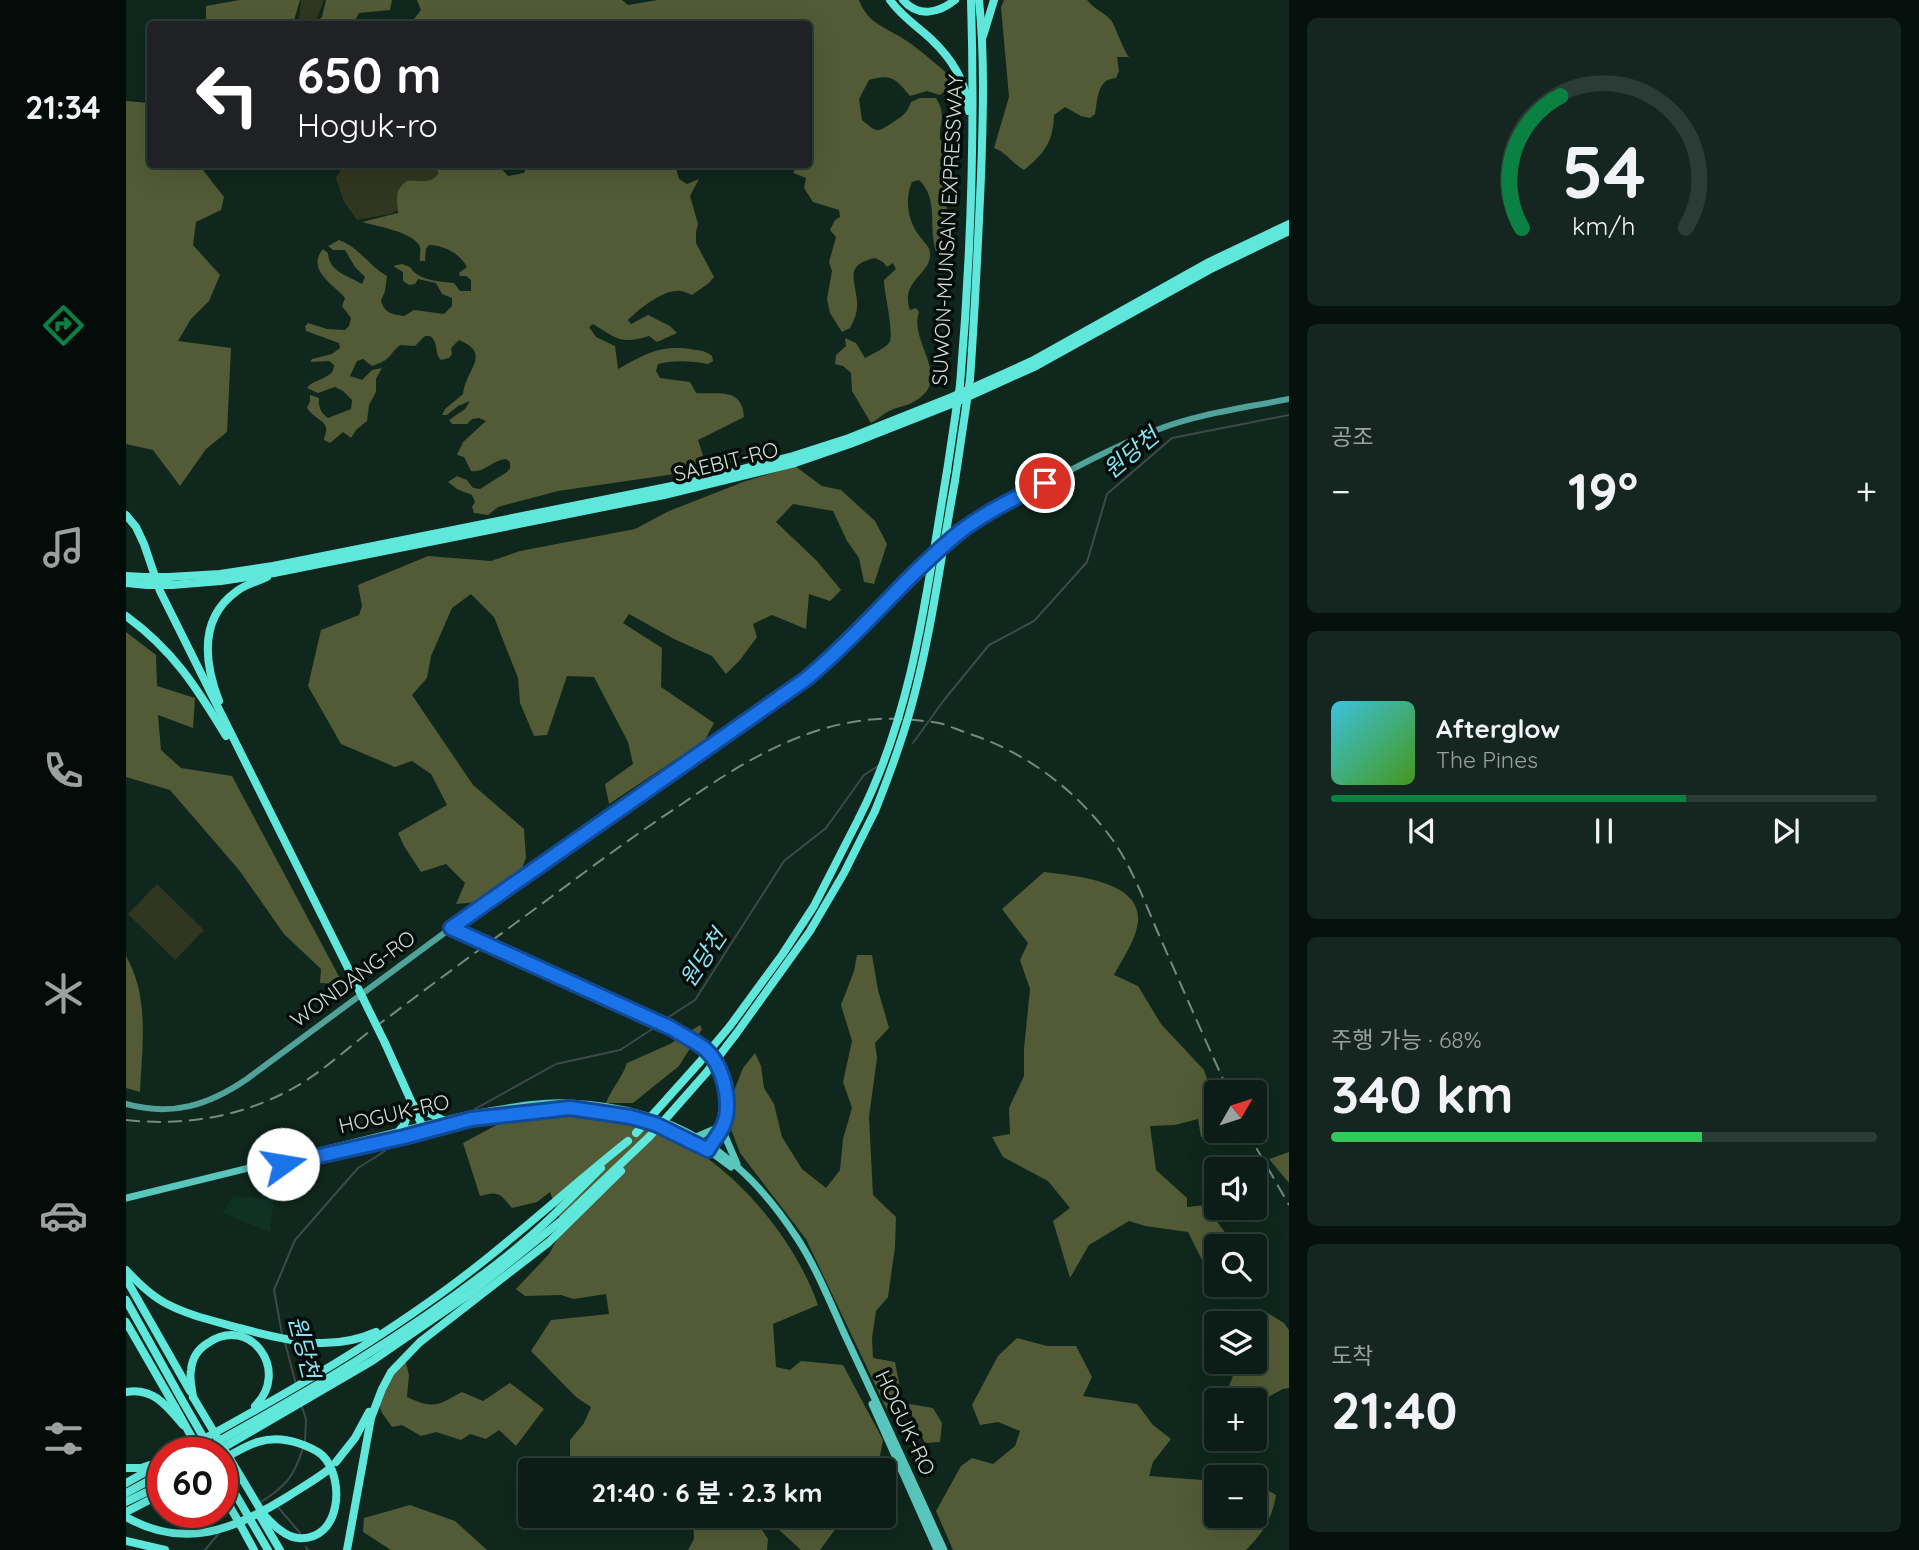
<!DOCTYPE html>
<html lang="ko">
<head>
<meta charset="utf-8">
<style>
	:root { --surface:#0b1d16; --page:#14261f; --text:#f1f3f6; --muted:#9aa2a1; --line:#2b3b35; --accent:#0b8043 }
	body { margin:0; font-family:Quicksand,"Noto Sans KR",sans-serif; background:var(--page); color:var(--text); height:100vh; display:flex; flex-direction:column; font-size:26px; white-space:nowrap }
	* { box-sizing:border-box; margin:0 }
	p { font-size:23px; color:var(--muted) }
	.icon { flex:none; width:38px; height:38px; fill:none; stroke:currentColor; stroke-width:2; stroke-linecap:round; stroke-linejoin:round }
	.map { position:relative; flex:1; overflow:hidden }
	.side { display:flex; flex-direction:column; gap:18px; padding:18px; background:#06100c; width:630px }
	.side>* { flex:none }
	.hud { position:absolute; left:21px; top:21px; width:665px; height:147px; border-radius:7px; box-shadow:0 7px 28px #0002,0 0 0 2px var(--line); background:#202124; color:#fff; overflow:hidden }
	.needle { width:46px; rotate:51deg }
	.buttons { position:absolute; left:1078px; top:1080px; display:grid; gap:14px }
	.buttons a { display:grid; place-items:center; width:63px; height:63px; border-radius:7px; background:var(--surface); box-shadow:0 7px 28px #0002,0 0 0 2px var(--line); font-size:35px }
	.speed { position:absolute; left:21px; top:1437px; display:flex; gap:14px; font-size:35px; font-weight:700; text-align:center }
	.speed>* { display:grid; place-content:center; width:91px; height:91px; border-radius:50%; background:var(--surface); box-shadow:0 7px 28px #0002,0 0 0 2px var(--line); line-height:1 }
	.speed .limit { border:10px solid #d22; background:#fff; color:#111 }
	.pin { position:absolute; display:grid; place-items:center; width:60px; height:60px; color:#fff; margin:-30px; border:4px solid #fff; border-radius:50%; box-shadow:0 2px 7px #0007 }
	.me { position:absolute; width:77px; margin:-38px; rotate:77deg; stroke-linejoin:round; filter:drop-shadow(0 0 5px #0008) }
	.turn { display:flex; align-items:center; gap:24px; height:147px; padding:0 35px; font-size:32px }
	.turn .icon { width:91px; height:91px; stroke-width:2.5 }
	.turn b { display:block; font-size:49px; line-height:60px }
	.big { font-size:52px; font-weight:700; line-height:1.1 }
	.side .widget { flex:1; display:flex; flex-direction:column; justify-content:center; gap:10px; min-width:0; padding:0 24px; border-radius:10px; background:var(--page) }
	.side .dial { align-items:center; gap:0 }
	.dial svg { height:182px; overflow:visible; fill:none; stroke:var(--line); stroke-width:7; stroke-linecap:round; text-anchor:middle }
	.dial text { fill:var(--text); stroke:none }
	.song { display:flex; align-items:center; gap:21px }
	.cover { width:84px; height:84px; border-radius:10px; background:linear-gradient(135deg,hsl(190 70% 55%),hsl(100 70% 35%)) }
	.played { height:7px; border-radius:4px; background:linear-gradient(90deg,var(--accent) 65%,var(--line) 65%) }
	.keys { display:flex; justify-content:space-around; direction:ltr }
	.heat { display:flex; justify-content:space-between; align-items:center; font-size:38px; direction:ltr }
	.charge { height:10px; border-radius:5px; background:linear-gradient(90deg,#34c759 68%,var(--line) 0) }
	.trip { position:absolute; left:392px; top:1458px; width:378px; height:70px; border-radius:7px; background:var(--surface); box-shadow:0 7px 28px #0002,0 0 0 2px var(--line); font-weight:700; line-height:70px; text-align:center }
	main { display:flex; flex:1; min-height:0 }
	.tab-bar { display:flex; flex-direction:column; width:126px; justify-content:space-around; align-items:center; background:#040c09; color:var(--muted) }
	.tab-bar .icon { width:49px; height:49px }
	.tab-bar .active { color:var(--accent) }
	.tab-bar b { font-size:32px; color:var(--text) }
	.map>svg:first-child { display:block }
	.built { fill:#103225 }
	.green { fill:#30361f }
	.forest { fill:#525b35 }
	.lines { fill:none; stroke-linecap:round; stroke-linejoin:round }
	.stream { stroke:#3e4a49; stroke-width:2 }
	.secondary { stroke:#50a29a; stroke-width:6 }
	.primary { stroke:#59c6bd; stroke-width:7 }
	.highway { stroke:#60e7dc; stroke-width:8 }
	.rail { stroke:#768980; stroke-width:2; stroke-dasharray:14 7; stroke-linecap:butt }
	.highway-bridge { stroke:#60e7dc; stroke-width:8 }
	.route-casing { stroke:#114b97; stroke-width:18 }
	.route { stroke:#1a73e8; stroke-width:12 }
	.labels { text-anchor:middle; stroke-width:7; stroke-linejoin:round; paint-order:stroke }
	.street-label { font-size:21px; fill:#d0ded7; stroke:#040d09 }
	.water-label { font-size:23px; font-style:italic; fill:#88e2f2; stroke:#040d09 }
</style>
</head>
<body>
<main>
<nav class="tab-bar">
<b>21:34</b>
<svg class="icon active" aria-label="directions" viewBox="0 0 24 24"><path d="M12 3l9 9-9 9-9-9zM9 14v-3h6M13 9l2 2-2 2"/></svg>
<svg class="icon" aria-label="music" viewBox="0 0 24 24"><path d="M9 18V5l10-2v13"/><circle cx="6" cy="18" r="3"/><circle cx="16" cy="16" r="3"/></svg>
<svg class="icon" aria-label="phone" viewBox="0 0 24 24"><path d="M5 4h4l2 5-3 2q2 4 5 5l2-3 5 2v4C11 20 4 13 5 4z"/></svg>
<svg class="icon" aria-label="climate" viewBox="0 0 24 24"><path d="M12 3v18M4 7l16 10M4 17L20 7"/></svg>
<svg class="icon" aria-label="car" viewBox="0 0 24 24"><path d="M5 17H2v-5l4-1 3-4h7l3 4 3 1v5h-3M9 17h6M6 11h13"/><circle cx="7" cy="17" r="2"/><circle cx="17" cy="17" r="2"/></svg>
<svg class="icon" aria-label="filters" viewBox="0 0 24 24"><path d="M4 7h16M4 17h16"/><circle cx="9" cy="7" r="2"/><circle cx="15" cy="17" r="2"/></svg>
</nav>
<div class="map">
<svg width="1163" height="1550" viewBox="0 0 1163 1550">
	<rect width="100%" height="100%" fill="#0f271d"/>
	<!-- built -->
	<path class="built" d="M108,1196L148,1199L144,1232L96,1213Z"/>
	<!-- green -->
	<g class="green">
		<path d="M175,0H198L190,21L181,23L173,20Z"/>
		<path d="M315,164L319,168L295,199L264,214L231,220L217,200L210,178L218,165Z"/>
		<path d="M31,884L78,930L49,960L2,914Z"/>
	</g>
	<!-- forest -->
	<g class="forest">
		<path d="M114,0H174L167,24H80V6Z"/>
		<path d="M200,0H266L264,10L233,13L227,24H188L196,17Z"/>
		<path d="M291,0H496L502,5L532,0H733C741,21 755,26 773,36C792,47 809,64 826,77L820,90L814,95L801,91L784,96C770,79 766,73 743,80L733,99L736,120C752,133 750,133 766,123C776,116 781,114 785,102L794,98H810C821,116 813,121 814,139C819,147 825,154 826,164C828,176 821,189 821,202C820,220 826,237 816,255L811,254C801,229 814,200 793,180L786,182C778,200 782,223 795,238C800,245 805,247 804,257C802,275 774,282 784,310L790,308L793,312C783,339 821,373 797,395C786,406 776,405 763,411C757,414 751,420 745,423L726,391L725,373L717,366L709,364L710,355L720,346L719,338L730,343L739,358C746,354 758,349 763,343C769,335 758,293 758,280L770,269L767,263L761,267L757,262L749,258C718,265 729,279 731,301C732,311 729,319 724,328L716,332L704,313L701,299L706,271L703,262L710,237L704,230L709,220L714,217L713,210L687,202L678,188L680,178L667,173L672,165L682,164L683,157L688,150L682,148L685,132H683L682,24H284L295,10Z"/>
		<path d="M878,0H961C968,9 977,12 984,19C989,24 996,48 1003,57H991L993,71L990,78C971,79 972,98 969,114L964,118L955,116L939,107L928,115C927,142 919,153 898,170C886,163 881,153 868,148L883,97L875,7Z"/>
		<path d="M0,101L22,103L24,107V164L73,165L98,197L95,210L70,222L67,245L94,275L83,301L65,319L52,341L105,348L101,432L80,449L54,486L27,450L0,444Z"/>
		<path d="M347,164L372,165L382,176L398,173L401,165H549L553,179L561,184L573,179L564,196L572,224L570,232V243L588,277L583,283L566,295C561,293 556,290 550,291C534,292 513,309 502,320L505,324L522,315L544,326L551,333L531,342L523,336C495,345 490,338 467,324L463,327L470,337L489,346L492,369C520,354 533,345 565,349C574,351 579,350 586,356L587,361L582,364C564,361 550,360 532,364L530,371L534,378L564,382L570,393C591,395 616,386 618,417L572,440L580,465L629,450L631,456L583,469L432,491L372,507L362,515L348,513L346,507L349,502L346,495L331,489L322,482L331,476L341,480L347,488L354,489L381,472L384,468V462L380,459C366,460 359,473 345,471L338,457L331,455L337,442L360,421L353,418L346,419L341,424H326L323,420L339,409L344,401L332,406L321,415H316L319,409L337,394C339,370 367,354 333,340L325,348L326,354L323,358L315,360C308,353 313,343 304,336H299L289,346L274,345C261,356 267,359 246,366L237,359L231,361L224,376L236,380L246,370L256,368L250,379V392L243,405L241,421L230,430L225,438L217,432L204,443L198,440C198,436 201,432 200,428C200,421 184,416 181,407L184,402V395L193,398C192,407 195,413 202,418L225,409L226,400L217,391L209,387L192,393L181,388C186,380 200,380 207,371L208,365L203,361L184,362L186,359L206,354L214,348L213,343L180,331L179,326L182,323L201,329L219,330L223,326L225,318L216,306L219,298C207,284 180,270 197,249L202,253C203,272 221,275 236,284L239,277L229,267L219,250H207L202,246L213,240C233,247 243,266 261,276L259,291L255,301C259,314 266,314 278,316L288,310L318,314L326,306V298L316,294L310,283L292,279L289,284L283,285L277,281V272L267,266L276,264L284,267C293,281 312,281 328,283L334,291H345V280L340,276H334L333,273L341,267C334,254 318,245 303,245L300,249L299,261H294C293,255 296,250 293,245C286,232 250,226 236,222L272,213C271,199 268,190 281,181C293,180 305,185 313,173L308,165Z"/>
		<path d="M669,466L696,486L715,490L749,521L761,544L748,584L738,582L733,558L721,541L707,511L667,504L650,522L691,561L715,590L704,601L683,594L680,629L646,615L627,624L631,637L614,660L600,674L586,656L548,639L503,614L497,623L536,648L535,687L588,723L579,740L483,804L479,784L507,764L502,742L468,677L441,676L421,735L408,736L394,703L392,678L368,617L345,594L326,608L305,656L301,678L286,695L347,785L398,829L400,858L393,876L353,902L330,904L339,883L320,864L295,872L278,846L272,833L321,805L305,774L286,761L269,767L215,744L182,686L195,630L233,615L236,606L232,585L302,556L365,561L394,551L509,529L543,511L617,482Z"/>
		<path d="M0,632L30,655L31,686L69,698L67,728L32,715L35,750L55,768L106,776L217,984L194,983L195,969L158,934L113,870L44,790L0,777Z"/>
		<path d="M918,872C949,876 1026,881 1010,931C1006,946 995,961 988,975L1012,986L1035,1024L1078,1070L1090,1104V1130L1093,1131L1075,1137L1072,1119L1049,1125L1024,1126L1030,1170L1061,1198V1207L1081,1205L1094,1226L1106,1241L1100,1246H1090V1253L1076,1260L1062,1232L1019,1226L1003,1221L963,1245L944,1278L927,1221L944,1208L922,1181L877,1157L866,1137L884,1134L883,1108L898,1076V1049L904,989L894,960L902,943L876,909Z"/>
		<path d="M731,955H746L752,990L763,1028L749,1043L751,1058L743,1117L747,1195L770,1217L769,1247L762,1297L750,1311L746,1338L747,1358L769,1362L777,1403L807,1408L816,1423L814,1442L799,1443L785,1413L763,1414L680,1239L614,1153L603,1124L602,1106L617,1068L629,1053L635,1066L638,1088L648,1104L656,1137L676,1169L700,1188L714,1170L717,1139L726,1108L717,1082L726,1041L715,1005L728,971Z"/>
		<path d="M0,956C24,998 16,1046 14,1092L0,1088Z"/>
		<path d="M574,1025L576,1029L553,1066L507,1103H480C486,1088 496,1078 501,1063L544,1044Z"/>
		<path d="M430,1114C466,1118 506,1119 540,1134C606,1163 668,1237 692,1305L647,1324L650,1367L664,1370L675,1361L717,1365L757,1440L754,1456L742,1470H470L473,1463L462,1460L444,1461V1440L458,1423L465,1407L450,1397L405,1351L425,1320L483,1314L480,1294L448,1299L435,1295L399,1296L390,1289L423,1254L437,1228L424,1192L411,1202L386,1208C373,1193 373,1191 354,1196L337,1143L376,1122Z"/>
		<path d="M1163,1152V1183L1143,1159Z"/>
		<path d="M1140,1312L1158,1323L1163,1330V1388L1157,1389L1129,1404V1400H1098L1112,1362H1129V1323H1121V1320Z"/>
		<path d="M891,1338L921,1346H950L966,1377L957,1396L1011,1404L1027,1425L1045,1439L1027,1462L1023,1476L1090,1481V1516H1129V1483L1150,1495C1146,1519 1137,1533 1120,1550H827L810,1511L835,1466L846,1458L867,1464L889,1446L894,1431L872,1422L854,1425L846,1405L872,1356Z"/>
		<path d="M278,1355L283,1375L281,1397C307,1409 311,1406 336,1392L357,1401L384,1383L418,1409L390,1446L373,1430L360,1439L344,1434L335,1440L310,1432L295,1436L276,1425L266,1427L256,1413L252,1402Z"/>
		<path d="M284,1505L329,1521L361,1550H265L237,1532L238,1518Z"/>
		<path d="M567,1516H632L630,1521L642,1539L641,1550H562L568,1539Z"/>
		<path d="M638,1516H719L694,1550H675Z"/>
	</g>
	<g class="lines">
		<!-- stream -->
		<g class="stream">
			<path d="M787,743L818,700L863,645L908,621L961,562L981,494L1046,438L1163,415"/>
			<path d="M535,1022L569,1000L658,861L700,828L738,775L752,766"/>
			<path d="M349,1109L430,1064L494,1050L531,1026"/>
			<path d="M156,1334L148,1290L169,1240L232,1168L259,1151"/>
			<path d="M159,1343L170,1384"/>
			<path d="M176,1407L180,1419L179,1443"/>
			<path d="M135,1502C160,1486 168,1477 177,1448"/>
			<path d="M151,1506L174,1533"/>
			<path d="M180,1547L182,1550"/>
			<path d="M79,1550L94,1532"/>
		</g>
		<!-- secondary -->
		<g class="secondary">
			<path d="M325,928L545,1028C556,1035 568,1041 578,1048C597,1064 606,1101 598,1125C595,1133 587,1141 583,1148"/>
			<path d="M0,1104C46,1117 83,1105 121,1079L325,928L680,679C735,634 780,577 835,532C859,512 890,498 918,484C954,465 990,446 1028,431C1070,414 1118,408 1163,399"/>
		</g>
		<!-- primary -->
		<g class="primary">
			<path d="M570,1137L598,1125L599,1136L611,1164"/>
			<path d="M181,1158L278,1137L345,1119L445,1108L505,1117L529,1124L582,1150L605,1167"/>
			<path d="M0,1198L344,1114C377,1109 411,1101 445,1103C548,1108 616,1153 671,1238C690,1267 704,1302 718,1333C752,1405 785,1477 818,1550"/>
			<path d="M746,1404L811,1550"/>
		</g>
		<!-- highway -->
		<g class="highway">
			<path d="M764,0C775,16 791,26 805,39C826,59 840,81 843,111"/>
			<path d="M777,0C792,18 813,13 829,0"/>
			<path d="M857,36L868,0"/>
			<path d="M844,379C849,311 852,244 855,176C857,118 859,58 853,0"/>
			<path d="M834,385C845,257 849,128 845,0"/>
			<path d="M821,471L830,411"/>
			<path d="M829,481L840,407"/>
			<path d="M0,515L10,527L18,544L34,591L226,976"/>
			<path d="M0,576L18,577"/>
			<path d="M43,577L94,574L147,566L566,482L667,456L723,438L826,397L906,361L1083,262L1163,224"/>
			<path d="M0,583L21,585"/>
			<path d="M46,585L95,581L148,573L538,495L669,463L724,444L828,403L910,366L1083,270L1163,231"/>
			<path d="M0,616C47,650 71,688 100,736"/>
			<path d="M93,701C78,662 73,618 111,591C120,584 131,582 141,577"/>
			<path d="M604,1026L656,955L688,906L733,818"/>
			<path d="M610,1034L684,931L718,873L749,811"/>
			<path d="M259,1043L299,1132"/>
			<path d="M289,1106L317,1120"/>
			<path d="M530,1111L573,1063"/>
			<path d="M543,1115L580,1073"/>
			<path d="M272,1132L278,1125L284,1107"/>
			<path d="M0,1270C12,1283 25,1296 41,1304C64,1316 89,1321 113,1328C160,1340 203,1353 250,1332"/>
			<path d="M0,1279L64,1391"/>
			<path d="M0,1300L57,1402"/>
			<path d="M0,1322L49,1407"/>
			<path d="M0,1392C27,1387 41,1406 57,1425"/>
			<path d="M67,1397C66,1388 63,1379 65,1370C66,1359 72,1349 82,1343C124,1314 165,1371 129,1406"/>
			<path d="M54,1452C138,1406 222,1359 300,1304C371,1255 434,1195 502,1141"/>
			<path d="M73,1452C180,1393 286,1332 382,1255C415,1229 445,1198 475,1168"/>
			<path d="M90,1452L246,1361L345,1293L436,1220L523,1137"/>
			<path d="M96,1460C123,1444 141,1433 172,1443C181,1446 189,1449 196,1455C220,1478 215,1542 172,1538C158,1537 146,1523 137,1514"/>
			<path d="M210,1462L229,1438L243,1412"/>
			<path d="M0,1468H15L24,1465"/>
			<path d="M0,1483L37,1462"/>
			<path d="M0,1493L37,1473"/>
			<path d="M0,1502L37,1484"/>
			<path d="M0,1512L37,1493"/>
			<path d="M134,1516L154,1550"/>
			<path d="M0,1517C58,1550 108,1530 161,1497C175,1488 189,1480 202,1470"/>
			<path d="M125,1521L142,1550"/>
			<path d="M115,1526L128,1550"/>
			<path d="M0,1541L39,1550"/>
			<path d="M221,1550L245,1418L256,1389L265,1372L294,1342L423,1242L495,1171"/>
		</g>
		<!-- rail -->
		<g class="rail">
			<path d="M0,1120C55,1126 110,1118 160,1092C194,1075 222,1047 252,1025C321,973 390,923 459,872C490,849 521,827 553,806C623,757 700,710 789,720C798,721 809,722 817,724C826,727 835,731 844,734C901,753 950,790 986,839C1006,867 1019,903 1033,935C1056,987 1079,1040 1103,1092"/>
			<path d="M1120,1130L1163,1205"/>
		</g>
		<!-- highway-bridge -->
		<g class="highway-bridge">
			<path d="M840,407L844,379"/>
			<path d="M830,411L834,385"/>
			<path d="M18,577H43"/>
			<path d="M21,585H46"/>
			<path d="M749,811C763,776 776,741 786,704C806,631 815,555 829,481"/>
			<path d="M733,818C788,710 801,588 821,471"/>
			<path d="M226,976L259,1043"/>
			<path d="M573,1063L604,1026"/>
			<path d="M580,1073L610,1034"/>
			<path d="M510,1133L530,1111"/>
			<path d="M523,1137L543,1115"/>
			<path d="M67,1397L137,1514"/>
			<path d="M57,1402L86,1452"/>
			<path d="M49,1407L74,1452"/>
			<path d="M96,1471L125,1521"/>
			<path d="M96,1493L115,1526"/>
		</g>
	</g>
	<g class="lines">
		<defs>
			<path id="route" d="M157,1164L278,1137L345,1119L444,1108L505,1117L529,1124L582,1150C586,1142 593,1135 597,1126C607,1103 597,1065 579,1049C569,1041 556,1035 545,1028L325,928L680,679C735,634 779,576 835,531C860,512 891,497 919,483"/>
		</defs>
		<!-- route casing -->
		<use href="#route" class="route-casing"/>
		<!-- route -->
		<use href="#route" class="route"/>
	</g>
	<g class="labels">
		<!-- street labels -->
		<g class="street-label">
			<text transform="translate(822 230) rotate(-87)" y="7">SUWON-MUNSAN EXPRESSWAY</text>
			<text transform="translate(600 462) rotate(-14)" y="7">SAEBIT-RO</text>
			<text transform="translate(227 979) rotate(-36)" y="7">WONDANG-RO</text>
			<text transform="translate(268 1114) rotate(-13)" y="7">HOGUK-RO</text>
			<text transform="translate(779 1423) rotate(65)" y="7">HOGUK-RO</text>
		</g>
		<!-- water labels -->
		<g class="water-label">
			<text transform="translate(1005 453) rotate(-40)" y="8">원당천</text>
			<text transform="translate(577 958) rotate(-56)" y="8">원당천</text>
			<text transform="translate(178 1347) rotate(76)" y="8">원당천</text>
		</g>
	</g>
</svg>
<div class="buttons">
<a><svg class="needle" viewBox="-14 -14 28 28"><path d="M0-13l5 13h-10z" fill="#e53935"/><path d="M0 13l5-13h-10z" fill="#9aa2a1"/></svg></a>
<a><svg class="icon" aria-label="sound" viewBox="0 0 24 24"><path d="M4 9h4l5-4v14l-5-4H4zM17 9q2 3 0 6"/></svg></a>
<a><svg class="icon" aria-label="search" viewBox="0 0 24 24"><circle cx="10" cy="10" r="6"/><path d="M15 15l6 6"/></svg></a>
<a><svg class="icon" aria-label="layers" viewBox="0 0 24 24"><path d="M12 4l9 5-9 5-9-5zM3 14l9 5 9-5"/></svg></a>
<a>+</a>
<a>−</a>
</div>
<div class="speed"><div class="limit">60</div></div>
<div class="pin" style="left:919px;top:483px;background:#d93025"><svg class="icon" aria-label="arrive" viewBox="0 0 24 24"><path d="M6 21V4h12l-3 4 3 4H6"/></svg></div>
<svg class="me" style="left:157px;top:1164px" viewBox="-20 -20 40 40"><circle r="19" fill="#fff"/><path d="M0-13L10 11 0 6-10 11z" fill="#1a73e8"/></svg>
<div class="trip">21:40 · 6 분 · 2.3 km</div>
<div class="hud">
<div class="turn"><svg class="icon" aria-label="left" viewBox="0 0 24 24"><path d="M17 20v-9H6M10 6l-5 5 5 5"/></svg><div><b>650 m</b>Hoguk-ro</div></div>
</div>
</div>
<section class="side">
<div class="widget dial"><svg viewBox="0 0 100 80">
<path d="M14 69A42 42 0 1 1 86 69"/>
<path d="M14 69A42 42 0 0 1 31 11" stroke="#0b8043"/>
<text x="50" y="56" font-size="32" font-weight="700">54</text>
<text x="50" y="72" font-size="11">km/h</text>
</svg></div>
<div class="widget"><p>공조</p>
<div class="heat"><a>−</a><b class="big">19°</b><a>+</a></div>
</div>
<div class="widget">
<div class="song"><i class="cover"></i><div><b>Afterglow</b><p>The Pines</p></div></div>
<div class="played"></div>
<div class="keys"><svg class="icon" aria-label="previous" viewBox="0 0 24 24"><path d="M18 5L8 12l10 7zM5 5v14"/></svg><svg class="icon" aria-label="pause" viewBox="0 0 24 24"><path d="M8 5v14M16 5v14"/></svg><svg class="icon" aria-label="next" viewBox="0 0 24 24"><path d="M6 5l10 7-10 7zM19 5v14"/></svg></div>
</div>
<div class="widget"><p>주행 가능 · 68%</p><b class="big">340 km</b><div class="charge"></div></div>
<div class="widget"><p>도착</p><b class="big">21:40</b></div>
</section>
</main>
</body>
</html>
